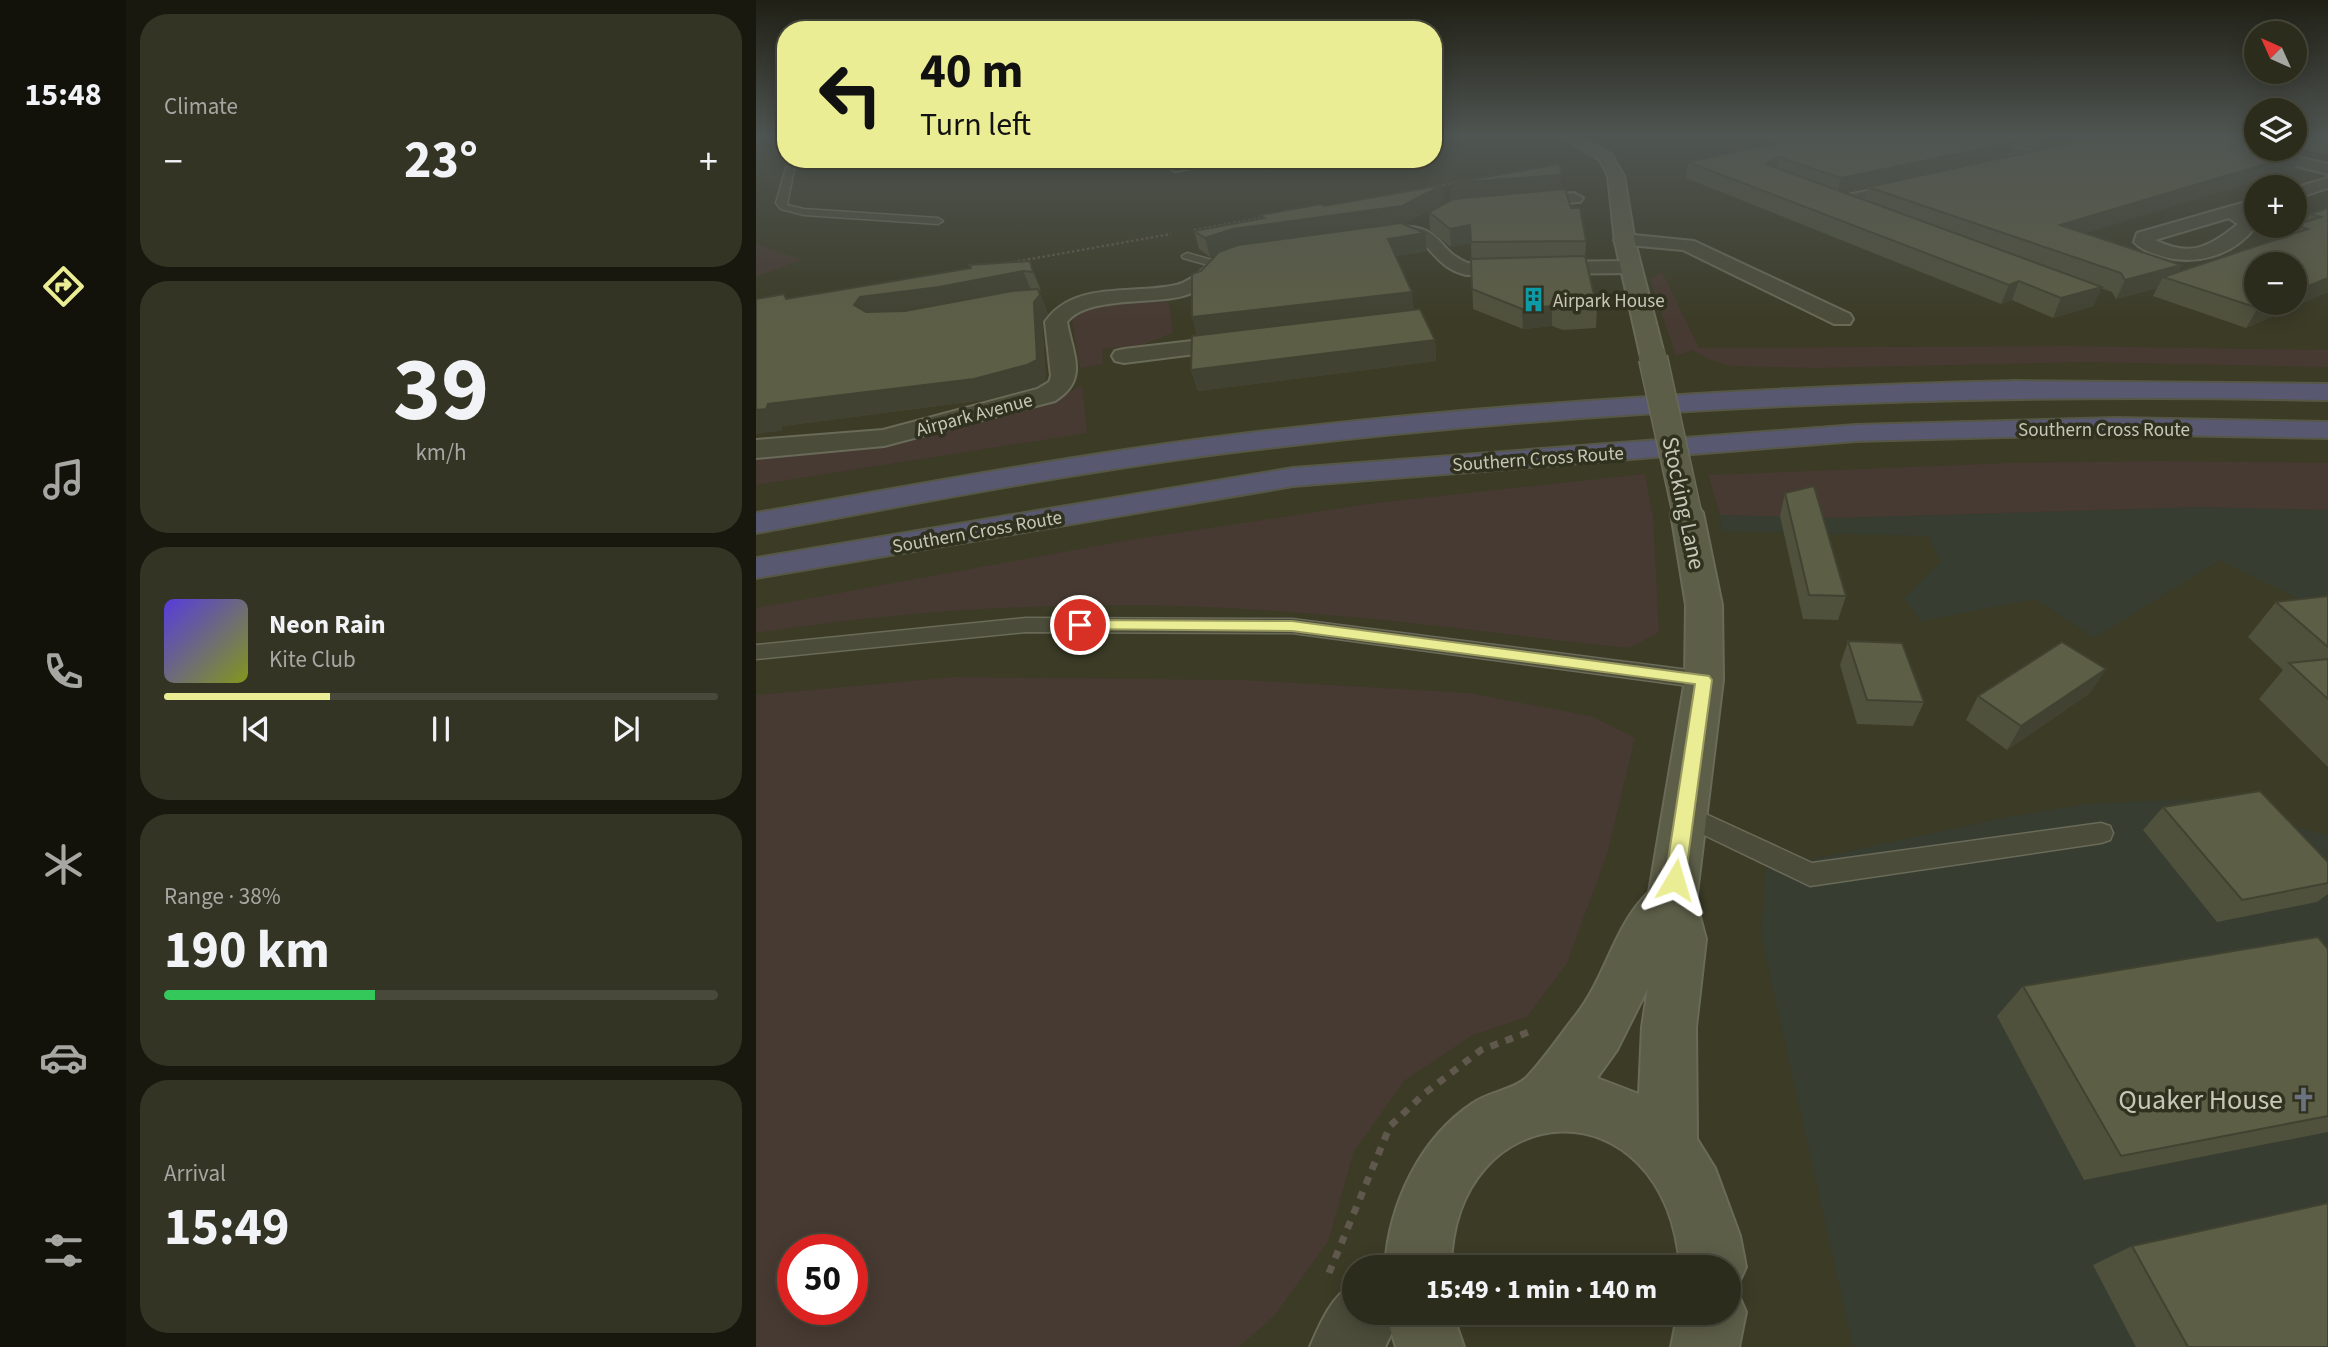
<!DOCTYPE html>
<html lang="en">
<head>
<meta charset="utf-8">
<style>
	:root { --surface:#2c2c1c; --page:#343425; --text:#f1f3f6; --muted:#a6a7a3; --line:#48483b; --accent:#ebed94 }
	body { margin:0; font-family:"Source Sans 3",sans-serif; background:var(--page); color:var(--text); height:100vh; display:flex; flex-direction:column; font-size:26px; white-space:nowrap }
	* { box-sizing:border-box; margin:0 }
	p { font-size:23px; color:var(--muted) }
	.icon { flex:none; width:38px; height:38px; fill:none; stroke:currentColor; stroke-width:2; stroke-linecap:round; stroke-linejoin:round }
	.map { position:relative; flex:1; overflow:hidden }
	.side { display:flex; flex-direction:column; gap:14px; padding:14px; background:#18180f; width:630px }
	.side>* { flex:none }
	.guide { position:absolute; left:21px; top:21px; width:665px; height:147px; border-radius:28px; box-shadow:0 4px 18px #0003,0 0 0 2px var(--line); background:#ebed94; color:#111; overflow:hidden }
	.needle { width:46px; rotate:315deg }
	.fabs { position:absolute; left:1488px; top:21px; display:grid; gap:14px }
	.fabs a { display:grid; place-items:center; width:63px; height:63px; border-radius:50%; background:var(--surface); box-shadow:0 4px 18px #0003,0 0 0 2px var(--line); font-size:35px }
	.speed { position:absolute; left:21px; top:1234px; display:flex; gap:14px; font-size:35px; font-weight:700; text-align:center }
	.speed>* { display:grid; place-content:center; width:91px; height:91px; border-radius:50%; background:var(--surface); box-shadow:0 4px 18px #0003,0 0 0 2px var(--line); line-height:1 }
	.speed .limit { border:10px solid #d22; background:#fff; color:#111 }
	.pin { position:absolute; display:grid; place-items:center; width:60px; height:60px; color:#fff; margin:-30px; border:4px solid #fff; border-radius:50%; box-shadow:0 2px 7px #0007 }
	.me { position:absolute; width:77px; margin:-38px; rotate:7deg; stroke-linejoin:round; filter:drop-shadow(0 0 5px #0008) }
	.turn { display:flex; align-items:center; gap:24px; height:147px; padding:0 28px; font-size:32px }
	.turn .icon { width:91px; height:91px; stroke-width:2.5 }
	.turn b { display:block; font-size:49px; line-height:60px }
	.big { font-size:52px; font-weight:700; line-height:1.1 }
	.side .tile { flex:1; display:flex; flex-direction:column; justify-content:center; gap:10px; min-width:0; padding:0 24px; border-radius:28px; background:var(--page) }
	.side .dial { align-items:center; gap:0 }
	.dial b { font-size:91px; line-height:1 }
	.song { display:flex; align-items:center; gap:21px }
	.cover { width:84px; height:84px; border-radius:10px; background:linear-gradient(135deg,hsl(250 70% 55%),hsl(70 70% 35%)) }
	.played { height:7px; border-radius:4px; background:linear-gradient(90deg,var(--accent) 30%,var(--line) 30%) }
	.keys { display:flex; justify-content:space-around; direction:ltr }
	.heat { display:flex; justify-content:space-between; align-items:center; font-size:38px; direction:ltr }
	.charge { height:10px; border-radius:5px; background:linear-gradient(90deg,#34c759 38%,var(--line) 0) }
	.trip { position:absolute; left:586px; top:1255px; width:399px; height:70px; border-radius:35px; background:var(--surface); box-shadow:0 4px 18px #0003,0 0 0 2px var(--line); font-weight:700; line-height:70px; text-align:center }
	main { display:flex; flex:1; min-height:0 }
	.dock { display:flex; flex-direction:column; width:126px; justify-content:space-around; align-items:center; background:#12120b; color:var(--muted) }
	.dock .icon { width:49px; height:49px }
	.dock .current { color:var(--accent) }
	.dock b { font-size:32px; color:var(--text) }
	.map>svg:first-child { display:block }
	.medical { fill:#373d31 }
	.green { fill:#473a32; fill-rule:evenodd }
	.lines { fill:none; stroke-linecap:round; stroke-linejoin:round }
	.river { fill:#585835; fill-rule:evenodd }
	.service-casing { stroke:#696a58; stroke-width:3 }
	.minor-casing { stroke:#696a58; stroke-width:4 }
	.tertiary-casing { stroke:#696a58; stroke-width:4 }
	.secondary-casing { stroke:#696a58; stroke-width:4 }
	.motorway-casing { stroke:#565745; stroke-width:4 }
	.path-far2 { stroke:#60574d; stroke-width:2; stroke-dasharray:2.5 2.5; stroke-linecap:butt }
	.path-far1 { stroke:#60574d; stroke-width:2.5; stroke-dasharray:2.5 2.5; stroke-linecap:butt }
	.path { stroke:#60574d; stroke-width:7; stroke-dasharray:8 8; stroke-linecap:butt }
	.service { fill:#4c4c3a; fill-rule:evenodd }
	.minor { fill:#4c4c3a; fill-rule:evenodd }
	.tertiary { fill:#4c4c3a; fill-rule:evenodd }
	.secondary { fill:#5d5e48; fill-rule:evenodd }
	.motorway { fill:#585871; fill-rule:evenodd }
	.secondary-bridge-casing { stroke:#696a58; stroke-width:31; stroke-linecap:butt }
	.secondary-bridge { stroke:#5d5e48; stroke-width:28 }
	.wall { fill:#50513c; fill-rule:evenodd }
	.shaded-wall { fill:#414231 }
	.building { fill:#5d5e46; stroke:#414231; stroke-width:2 }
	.route { fill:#ebed94; stroke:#999a60; stroke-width:2 }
	.labels { text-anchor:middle; stroke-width:7; stroke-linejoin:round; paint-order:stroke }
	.far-poi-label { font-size:19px; fill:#c6c7b6; stroke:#31311f; text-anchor:start }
	.far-street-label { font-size:19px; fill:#c6c7b6; stroke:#31311f }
	.street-label { font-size:23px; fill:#c6c7b6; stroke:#31311f }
	.near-poi-label { font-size:28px; fill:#c6c7b6; stroke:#31311f; text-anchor:end }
</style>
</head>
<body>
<main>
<nav class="dock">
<b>15:48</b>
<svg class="icon current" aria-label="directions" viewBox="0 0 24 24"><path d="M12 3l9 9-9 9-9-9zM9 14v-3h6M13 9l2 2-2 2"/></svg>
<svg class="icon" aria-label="music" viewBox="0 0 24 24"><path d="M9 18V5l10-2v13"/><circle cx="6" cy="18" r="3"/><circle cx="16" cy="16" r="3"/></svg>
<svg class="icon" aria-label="phone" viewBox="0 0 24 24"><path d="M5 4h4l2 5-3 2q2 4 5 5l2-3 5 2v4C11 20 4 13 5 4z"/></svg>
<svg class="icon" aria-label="climate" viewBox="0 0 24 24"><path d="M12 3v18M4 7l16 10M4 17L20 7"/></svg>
<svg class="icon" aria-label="car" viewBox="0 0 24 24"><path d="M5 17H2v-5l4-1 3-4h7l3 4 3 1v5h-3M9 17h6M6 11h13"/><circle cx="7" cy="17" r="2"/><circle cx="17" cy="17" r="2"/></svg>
<svg class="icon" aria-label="filters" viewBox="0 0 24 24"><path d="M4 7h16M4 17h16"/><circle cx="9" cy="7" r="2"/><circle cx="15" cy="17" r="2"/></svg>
</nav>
<section class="side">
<div class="tile"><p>Climate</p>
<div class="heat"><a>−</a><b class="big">23°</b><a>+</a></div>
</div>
<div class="tile dial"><b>39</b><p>km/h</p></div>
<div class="tile">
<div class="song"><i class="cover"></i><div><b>Neon Rain</b><p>Kite Club</p></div></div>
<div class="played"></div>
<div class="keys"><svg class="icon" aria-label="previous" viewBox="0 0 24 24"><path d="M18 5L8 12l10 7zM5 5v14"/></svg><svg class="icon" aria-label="pause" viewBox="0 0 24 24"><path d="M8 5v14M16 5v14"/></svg><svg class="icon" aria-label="next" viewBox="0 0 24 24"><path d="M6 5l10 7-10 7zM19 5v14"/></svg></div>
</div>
<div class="tile"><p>Range · 38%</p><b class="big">190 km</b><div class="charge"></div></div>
<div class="tile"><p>Arrival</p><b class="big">15:49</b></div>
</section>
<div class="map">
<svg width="1572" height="1347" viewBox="0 0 1572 1347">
	<rect width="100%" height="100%" fill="#3b3b26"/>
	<!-- medical -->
	<g class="medical">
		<path d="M1443,507L1572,510V613L1464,560L1338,638L1279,599L1165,621L1148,599L1184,562L1172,536L965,531L964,515L1079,518Z"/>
		<path d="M1427,799L1572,835V1347H1097L1005,935L1010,869L1252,817L1331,804Z"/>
	</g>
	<!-- green -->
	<g class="green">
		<path d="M1430,135H1500V149H1538V135L1572,138V166Z"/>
		<path d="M0,244L47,260L0,276Z"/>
		<path d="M906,272L943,348L1309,346L1572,350V367L1330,362L1059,368L975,366L952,359L936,350L920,356L894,279Z"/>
		<path d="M407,298L413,304L417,333L386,345L346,349L347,364L324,368L316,320C338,298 378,301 407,298Z"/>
		<path d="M326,385L331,433L0,485V452L113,446L270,409L306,397Z"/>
		<path d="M1403,461L1572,463V510L1443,507L1079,518L964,515L952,475L1254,463Z"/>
		<path d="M889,474L897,517L903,632L874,648C765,637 657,621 548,613C367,598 179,605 0,633V608L368,541L619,503Z"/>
		<path d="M200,677L488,680L712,693L835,716L879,738L851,854L811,963L771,1017L717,1035L648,1081L598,1151L572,1242L518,1316L483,1347H0V695ZM37,1250H96V1309H37Z"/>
	</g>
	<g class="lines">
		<!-- river -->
		<path class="river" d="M1538,135L1572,137V155L1538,147Z"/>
		<defs>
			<g id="service">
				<path d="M45,159H56L38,169L31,205L48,209L182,218L187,221L182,224L48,215L25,209L20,203L30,168Z"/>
				<path d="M398,159H410L420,166L475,159L419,172Z"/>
				<path d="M431,253L463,262L465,264L459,267L427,258L426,256Z"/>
				<path d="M270,618L536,619L948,672L955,675L959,680L955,685L948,688L536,633L270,632L0,659V645Z"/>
				<path d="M928,804L1056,863L1345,823L1354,826L1357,833L1354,840L1345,843L1054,886L919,821L916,814L919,807Z"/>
			</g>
			<g id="minor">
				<path d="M1194,135H1216L1289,155L1292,158L1284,163Z"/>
				<path d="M1398,135L1454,138L1572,164V174L1454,146L1405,139Z"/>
				<path d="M1572,178V188L1538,199V188Z"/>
				<path d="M1163,180L1171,185L1169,189L1082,207L1073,202L1082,197Z"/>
				<path d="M818,193L827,198L824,202L760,206L751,201L760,196Z"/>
				<path d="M1500,199V210L1489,213L1497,218L1500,226C1477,257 1437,267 1402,255C1393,252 1384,249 1378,242L1381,233ZM1473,218L1482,224C1451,248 1436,257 1399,240Z"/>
				<path d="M637,227C689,223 678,250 712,263L875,261L885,267L875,273L710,275C678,267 676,243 656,238C642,235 618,247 609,235L611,231Z"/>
				<path d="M868,234L938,241L1094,314L1097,319L1094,324H1078L927,250L861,244L858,240Z"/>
				<path d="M476,252L483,254L486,258L483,262C455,273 452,293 417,298C389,303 329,298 311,322C317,355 333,380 299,401L128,446L0,458V440L127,430L281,389L293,382L295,376L289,322C318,280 377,295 420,285C442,280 453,258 476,252Z"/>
				<path d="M487,335L495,337L499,342L495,347L368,363L359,361L356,356L359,351L368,349Z"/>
			</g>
			<path id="tertiary" d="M598,1284V1312H646L629,1347H554C563,1326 576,1294 598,1284Z"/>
			<g id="secondary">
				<path d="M802,135H819L855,154L868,176L879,242L909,358L906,363H888L885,358L859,242L852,176L844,160Z"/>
				<path d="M931,504L942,506L947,513L966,605L967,680L940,902L950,939L940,1027L941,1139L959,1168L984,1236L990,1267L980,1289L990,1312L983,1347H915L922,1312H973V1267H924C909,1080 698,1093 695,1267H629C633,1204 664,1138 717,1103C732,1092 757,1090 770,1078C788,1059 804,1035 820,1015C850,977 858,925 893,892L929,680L930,605L915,513L920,506ZM892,988L886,1027L883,1094L841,1078L861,1050Z"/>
				<path d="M629,1312H696L708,1347H640Z"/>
			</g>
			<g id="motorway">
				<path d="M1260,381L1572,384V400C1208,392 847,407 486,451C322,471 162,503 0,533V513C161,485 322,454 485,434C742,403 1001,387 1260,381Z"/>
				<path d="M1360,418L1572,422V438L1360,434L1100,441L537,486L0,578V558L537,468L1100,425Z"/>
			</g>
		</defs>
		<!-- service casing -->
		<use href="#service" class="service-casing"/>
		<!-- minor casing -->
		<use href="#minor" class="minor-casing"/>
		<!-- tertiary casing -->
		<use href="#tertiary" class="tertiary-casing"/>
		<!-- secondary casing -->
		<use href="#secondary" class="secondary-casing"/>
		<!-- motorway casing -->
		<use href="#motorway" class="motorway-casing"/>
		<!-- path-far2 -->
		<g class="path-far2">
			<path d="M672,188L698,183"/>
			<path d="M438,230L508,217"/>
		</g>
		<!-- path-far1 -->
		<g class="path-far1">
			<path d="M438,230H441"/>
			<path d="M252,263L415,234"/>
		</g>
		<!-- path -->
		<path class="path" d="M573,1273L634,1126L669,1093L725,1050L778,1030"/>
		<!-- service -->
		<use href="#service" class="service"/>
		<!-- minor -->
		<use href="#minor" class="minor"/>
		<!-- tertiary -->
		<use href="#tertiary" class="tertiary"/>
		<!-- secondary -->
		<use href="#secondary" class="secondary"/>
		<!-- motorway -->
		<use href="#motorway" class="motorway"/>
		<defs>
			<path id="secondary-bridge" d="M897,358L931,513"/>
		</defs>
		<!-- secondary-bridge casing -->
		<use href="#secondary-bridge" class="secondary-bridge-casing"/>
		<!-- secondary-bridge -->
		<use href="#secondary-bridge" class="secondary-bridge"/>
	</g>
	<!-- wall -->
	<g class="wall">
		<path d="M1001,135H1351L1546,153L1538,169L1329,233L1425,265L1422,272L1533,235L1539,225L1549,222L1554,214L1572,208V292L1490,328L1397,296L1401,288L1360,299L1356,292L1345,288L1337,306L1297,318L1256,300L1245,304L930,178L932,162L1021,144ZM1256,143L1281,150L1221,163ZM1112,187L1109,200L1089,193Z"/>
		<path d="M805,190L815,208L830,241L829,259L841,308L840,328L807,330L796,326L767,329L717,309L715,243L695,247L674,230L673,212Z"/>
		<path d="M688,202L647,224L669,233L671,251L640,256L658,309L679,340L680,361L442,391L435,370L441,335L436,317L445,271L460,255L454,257L443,249L438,231L505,219L504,215L568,206Z"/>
		<path d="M274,261L281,280L285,291H283L292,314L286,322L290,381L280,387L228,400L27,426L25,431L28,294L32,299Z"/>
		<path d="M1029,493L1090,596L1082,620L1047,619L1024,516Z"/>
		<path d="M1572,596V767L1503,699L1527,670L1492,637L1520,602Z"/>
		<path d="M1092,641L1168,702L1157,726L1101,724L1084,665Z"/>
		<path d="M1350,669L1334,693L1251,750L1210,720L1222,696Z"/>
		<path d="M1407,807L1572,862V894L1561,902L1461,922L1387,830Z"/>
		<path d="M1572,949V1132L1328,1180L1241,1016L1267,986Z"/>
		<path d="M1376,1246L1572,1347H1380L1337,1265Z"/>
	</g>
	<!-- shaded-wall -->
	<g class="shaded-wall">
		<path d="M1290,135H1351L1281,150L1286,136Z"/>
		<path d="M1257,142L1252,157L1081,194L1085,178Z"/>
		<path d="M1546,153L1538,169L1297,243L1304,225Z"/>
		<path d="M1022,157L1019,173L1010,164Z"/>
		<path d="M805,175V191L695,199L694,183Z"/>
		<path d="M687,185L688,202L648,223L482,247L454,257L449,238L477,229Z"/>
		<path d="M714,225L715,243L695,247L694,229Z"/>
		<path d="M669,233L671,251L635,257L632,239Z"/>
		<path d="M274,261L281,280L285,291L277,272Z"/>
		<path d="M1425,265L1418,280L1407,277L1401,288L1360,299L1369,280Z"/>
		<path d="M267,271L275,290L115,316L98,305L104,297Z"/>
		<path d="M1572,278V292L1490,328L1502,308L1513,303H1538V292Z"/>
		<path d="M1263,281L1256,300L1245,304L1253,285Z"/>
		<path d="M1346,287L1337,306L1297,318L1305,298Z"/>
		<path d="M282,289L292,314L286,322L290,381L280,387L228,400L27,426L25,431L0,434V410Z"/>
		<path d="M656,292L658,311L441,337L436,317Z"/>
		<path d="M796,306V326L767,329L766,309Z"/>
		<path d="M679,340L680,361L442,391L435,370Z"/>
		<path d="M1350,669L1334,693L1251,750L1265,726Z"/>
	</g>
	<!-- building -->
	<g class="building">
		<path d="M1037,135H1235L1257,142L1085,178L1022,157L1010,164L1346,287L1305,298L1263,281L1253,285L932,162L1046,138Z"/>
		<path d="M1352,135H1463L1500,143V149H1526L1546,153L1304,225L1425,265L1369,280L1365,273L1112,187Z"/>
		<path d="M804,164L805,175L694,183Z"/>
		<path d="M687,185L646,206L477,229L449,238L438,231L508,218L504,215L565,204L568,206Z"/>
		<path d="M809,189L815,208H824L830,241L715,242L714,225L694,229L673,212L697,199Z"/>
		<path d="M1572,208V278L1538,292V264H1500V303H1513L1502,308L1407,277L1552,229L1539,225L1565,217L1554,214Z"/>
		<path d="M645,223L669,233L632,239L656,292L436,317V274L445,271L463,252L482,245Z"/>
		<path d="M829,256L841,308L807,310L796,306L766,309L716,289L715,259Z"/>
		<path d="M274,261L277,272L267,271L183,287L104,297L98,305L110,312L149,311L256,291L282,289L284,295L278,302L281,360L271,365L218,379L12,404L10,409L0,410V299L28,294L30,299L215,268L213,265Z"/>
		<path d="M664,309L679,340L435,370L436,336Z"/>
		<path d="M1058,486L1090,596L1053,595L1029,493Z"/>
		<path d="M1572,596V647L1520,602Z"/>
		<path d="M1092,641L1146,643L1168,702L1111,700Z"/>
		<path d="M1306,642L1350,669L1265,726L1222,696Z"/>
		<path d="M1572,659V699L1533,663Z"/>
		<path d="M1504,791L1572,862V883L1486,900L1407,807Z"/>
		<path d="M1562,937L1572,949V1116L1365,1156L1267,986Z"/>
		<path d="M1572,1203V1347H1432L1376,1246Z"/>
	</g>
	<!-- sky -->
	<linearGradient id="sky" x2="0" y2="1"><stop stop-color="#202015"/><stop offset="0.42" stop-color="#4f5552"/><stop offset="1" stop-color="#4f5552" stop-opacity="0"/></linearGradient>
	<rect width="1572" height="323" fill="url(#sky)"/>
	<!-- route -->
	<path class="route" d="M324,620L536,621L953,676L956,680L929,880L926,886L919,889L912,886L909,880L939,684L536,631L318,629V622Z"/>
	<!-- icons -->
	<defs>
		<symbol id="building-bare" viewBox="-9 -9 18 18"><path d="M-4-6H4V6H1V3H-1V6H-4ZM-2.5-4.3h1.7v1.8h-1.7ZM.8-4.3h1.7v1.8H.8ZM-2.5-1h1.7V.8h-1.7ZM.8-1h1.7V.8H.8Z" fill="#0f9aa8" stroke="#31311f" stroke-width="2.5" paint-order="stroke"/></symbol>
		<symbol id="church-bare" viewBox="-9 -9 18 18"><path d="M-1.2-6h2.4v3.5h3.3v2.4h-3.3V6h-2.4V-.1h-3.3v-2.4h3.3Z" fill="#6b7280" stroke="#31311f" stroke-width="2.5" paint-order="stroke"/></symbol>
	</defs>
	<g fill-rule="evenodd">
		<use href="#building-bare" x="760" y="282" width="35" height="35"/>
		<use href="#church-bare" x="1530" y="1082" width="35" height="35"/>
	</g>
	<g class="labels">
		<!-- far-poi labels -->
		<g class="far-poi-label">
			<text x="797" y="307">Airpark House</text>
		</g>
		<!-- far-street labels -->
		<g class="far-street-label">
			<text transform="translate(218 414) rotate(-15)" y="7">Airpark Avenue</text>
			<text x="1348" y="436">Southern Cross Route</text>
			<text transform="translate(782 458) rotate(-4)" y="7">Southern Cross Route</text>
			<text transform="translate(221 531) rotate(-10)" y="7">Southern Cross Route</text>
		</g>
		<!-- street labels -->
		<g class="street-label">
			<text transform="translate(928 503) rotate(78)" y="8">Stocking Lane</text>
		</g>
		<!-- near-poi labels -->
		<g class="near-poi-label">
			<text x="1527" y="1109">Quaker House</text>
		</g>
	</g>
</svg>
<div class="fabs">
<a><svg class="needle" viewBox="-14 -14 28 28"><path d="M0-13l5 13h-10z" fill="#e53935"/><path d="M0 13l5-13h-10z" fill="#a6a7a3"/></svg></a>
<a><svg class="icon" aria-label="layers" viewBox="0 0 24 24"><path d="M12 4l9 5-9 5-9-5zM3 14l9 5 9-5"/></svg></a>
<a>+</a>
<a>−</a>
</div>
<div class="speed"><div class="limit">50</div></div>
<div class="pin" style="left:324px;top:625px;background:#d93025"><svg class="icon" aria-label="arrive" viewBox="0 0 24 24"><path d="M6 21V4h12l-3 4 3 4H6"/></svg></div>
<svg class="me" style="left:919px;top:880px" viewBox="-20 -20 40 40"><path d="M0-17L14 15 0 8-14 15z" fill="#ebed94" stroke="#fff" stroke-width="4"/></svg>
<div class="trip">15:49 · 1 min · 140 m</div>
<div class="guide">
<div class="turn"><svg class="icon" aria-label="left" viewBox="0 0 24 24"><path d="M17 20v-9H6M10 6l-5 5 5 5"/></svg><div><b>40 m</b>Turn left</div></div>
</div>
</div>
</main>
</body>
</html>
